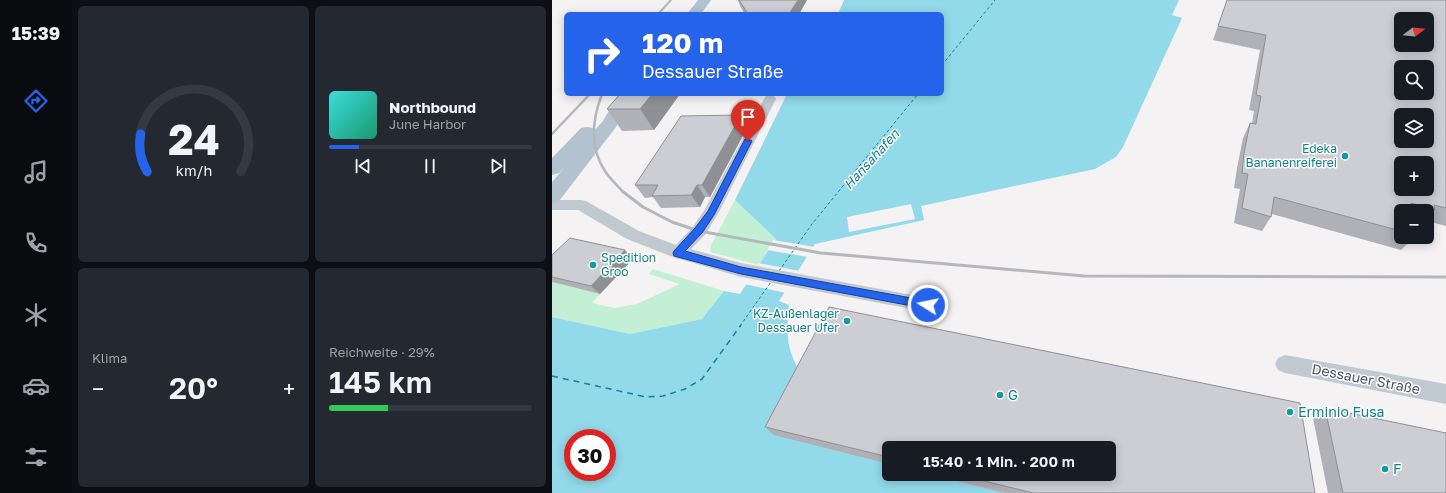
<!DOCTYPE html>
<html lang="de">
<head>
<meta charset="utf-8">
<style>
	:root { --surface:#171b24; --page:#242831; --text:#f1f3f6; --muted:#9ea1a6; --line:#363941; --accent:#2563eb }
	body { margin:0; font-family:"Golos Text",sans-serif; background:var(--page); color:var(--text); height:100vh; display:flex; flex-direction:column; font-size:15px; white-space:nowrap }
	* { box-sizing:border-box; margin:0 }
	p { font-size:13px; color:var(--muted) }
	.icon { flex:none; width:22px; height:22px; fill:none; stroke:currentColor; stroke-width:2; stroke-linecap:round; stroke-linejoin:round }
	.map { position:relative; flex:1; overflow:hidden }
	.panel { display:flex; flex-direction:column; gap:6px; padding:6px; background:#0d0f14; width:480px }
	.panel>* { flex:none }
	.guide { position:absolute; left:12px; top:12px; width:380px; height:84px; border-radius:6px; box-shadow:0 2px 10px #0003; background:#2563eb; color:#fff; overflow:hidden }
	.needle { width:26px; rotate:74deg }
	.tools { position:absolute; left:842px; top:12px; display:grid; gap:8px }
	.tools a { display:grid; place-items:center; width:40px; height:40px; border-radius:6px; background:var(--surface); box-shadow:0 2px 10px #0003; font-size:20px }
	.speed { position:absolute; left:12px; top:429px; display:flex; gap:8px; font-size:20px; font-weight:700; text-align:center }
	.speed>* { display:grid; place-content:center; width:52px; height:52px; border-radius:50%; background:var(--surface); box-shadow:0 2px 10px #0003; line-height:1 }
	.speed .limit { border:6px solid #d22; background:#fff; color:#111 }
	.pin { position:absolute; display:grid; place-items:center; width:34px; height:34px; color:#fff; margin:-41px -17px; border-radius:50% 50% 50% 0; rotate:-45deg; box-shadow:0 0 4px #0007 }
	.pin .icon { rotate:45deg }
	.me { position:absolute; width:44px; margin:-22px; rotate:280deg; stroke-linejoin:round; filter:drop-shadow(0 0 3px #0008) }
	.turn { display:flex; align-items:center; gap:14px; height:84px; padding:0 12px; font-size:18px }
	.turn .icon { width:52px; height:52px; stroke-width:2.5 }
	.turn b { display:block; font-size:28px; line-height:34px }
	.big { font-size:30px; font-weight:600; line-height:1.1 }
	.panel .card { flex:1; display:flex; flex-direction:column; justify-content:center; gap:6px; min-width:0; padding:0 14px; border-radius:6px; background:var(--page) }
	.panel .dial { align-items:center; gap:0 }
	.dial svg { height:104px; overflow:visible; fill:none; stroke:var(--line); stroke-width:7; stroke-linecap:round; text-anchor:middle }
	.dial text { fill:var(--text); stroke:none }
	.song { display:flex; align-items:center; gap:12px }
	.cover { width:48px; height:48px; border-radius:6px; background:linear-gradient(135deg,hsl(180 70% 55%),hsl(160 70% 35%)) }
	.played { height:4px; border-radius:2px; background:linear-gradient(90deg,var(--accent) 15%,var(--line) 15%) }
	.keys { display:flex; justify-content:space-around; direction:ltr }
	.heat { display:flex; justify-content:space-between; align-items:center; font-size:22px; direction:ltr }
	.charge { height:6px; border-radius:3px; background:linear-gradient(90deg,#34c759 29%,var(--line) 0) }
	.panel .tiles { flex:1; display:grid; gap:6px; grid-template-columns:repeat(2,1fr) }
	.trip { position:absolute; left:330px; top:441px; width:234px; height:40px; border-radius:6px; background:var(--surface); box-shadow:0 2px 10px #0003; font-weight:600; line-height:40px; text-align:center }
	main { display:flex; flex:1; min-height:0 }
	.tabs { display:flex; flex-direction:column; width:72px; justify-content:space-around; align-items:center; background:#090b0e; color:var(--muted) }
	.tabs .icon { width:28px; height:28px }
	.tabs .active { color:var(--accent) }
	.tabs b { font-size:18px; color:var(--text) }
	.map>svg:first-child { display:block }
	.green { fill:#c3efd4 }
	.water { fill:#92d9ea; fill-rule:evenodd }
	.pier { fill:#f4f2f2 }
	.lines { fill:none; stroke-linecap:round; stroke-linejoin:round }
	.ferry-far1 { stroke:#11819c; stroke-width:1; stroke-dasharray:3 2.5; stroke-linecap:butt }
	.ferry { stroke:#11819c; stroke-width:1.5; stroke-dasharray:6 5; stroke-linecap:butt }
	.street { fill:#c0c9d0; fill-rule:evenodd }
	.primary { fill:#b3c2cf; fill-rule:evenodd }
	.rail-far2 { stroke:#b4b7bc; stroke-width:2 }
	.rail-far1 { stroke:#b4b7bc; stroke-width:2.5 }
	.rail { stroke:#b4b7bc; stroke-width:3 }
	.wall { fill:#afb1b6 }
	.shaded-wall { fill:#8f9094 }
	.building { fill:#ccced4; stroke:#8f9094; fill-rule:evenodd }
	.route { fill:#2563eb; stroke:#184099 }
	.culture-dot { fill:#0f9aa8; stroke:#fff; stroke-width:1.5 }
	.labels { text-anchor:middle; stroke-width:3; stroke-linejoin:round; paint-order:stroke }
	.culture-label { font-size:12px; fill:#0d838f; stroke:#fff; text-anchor:end }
	.water-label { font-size:13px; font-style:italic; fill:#11819c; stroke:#fff }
	.near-street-label { font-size:14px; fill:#4a555f; stroke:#fff }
	.near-culture-label { font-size:14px; fill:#0d838f; stroke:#fff; text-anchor:start }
</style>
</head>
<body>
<main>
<nav class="tabs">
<b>15:39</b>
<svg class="icon active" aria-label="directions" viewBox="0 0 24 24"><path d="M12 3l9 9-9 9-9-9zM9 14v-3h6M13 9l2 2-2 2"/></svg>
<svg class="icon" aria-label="music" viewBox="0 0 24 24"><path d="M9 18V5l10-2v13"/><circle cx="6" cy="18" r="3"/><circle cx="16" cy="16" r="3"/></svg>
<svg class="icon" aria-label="phone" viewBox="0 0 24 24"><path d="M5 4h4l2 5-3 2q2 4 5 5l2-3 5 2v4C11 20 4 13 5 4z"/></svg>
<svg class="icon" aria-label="climate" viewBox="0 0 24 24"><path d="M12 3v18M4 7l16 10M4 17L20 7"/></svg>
<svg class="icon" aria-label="car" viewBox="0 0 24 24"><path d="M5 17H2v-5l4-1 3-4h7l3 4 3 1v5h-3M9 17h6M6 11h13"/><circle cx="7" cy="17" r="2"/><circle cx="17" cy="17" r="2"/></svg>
<svg class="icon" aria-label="filters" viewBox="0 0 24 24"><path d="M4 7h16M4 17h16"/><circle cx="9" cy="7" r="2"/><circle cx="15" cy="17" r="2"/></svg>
</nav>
<section class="panel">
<div class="tiles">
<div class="card dial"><svg viewBox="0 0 100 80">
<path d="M14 69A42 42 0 1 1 86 69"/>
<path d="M14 69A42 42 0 0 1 9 40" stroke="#2563eb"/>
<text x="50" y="56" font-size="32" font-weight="700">24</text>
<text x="50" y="72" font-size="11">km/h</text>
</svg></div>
<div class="card">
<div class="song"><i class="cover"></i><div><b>Northbound</b><p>June Harbor</p></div></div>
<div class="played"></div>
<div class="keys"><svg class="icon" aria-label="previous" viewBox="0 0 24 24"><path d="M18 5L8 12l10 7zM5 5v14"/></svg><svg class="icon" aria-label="pause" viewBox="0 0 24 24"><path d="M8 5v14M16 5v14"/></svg><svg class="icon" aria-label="next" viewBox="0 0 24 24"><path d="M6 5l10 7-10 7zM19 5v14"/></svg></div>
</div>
<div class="card"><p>Klima</p>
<div class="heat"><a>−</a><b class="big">20°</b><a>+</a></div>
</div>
<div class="card"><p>Reichweite · 29%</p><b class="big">145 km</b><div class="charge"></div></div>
</div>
</section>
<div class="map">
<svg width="894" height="493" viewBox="0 0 894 493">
	<rect width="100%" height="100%" fill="#f4f2f2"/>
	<!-- green -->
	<g class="green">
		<path d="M183,200L224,239L207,265L158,252L159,245Z"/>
		<path d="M101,269L172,291L150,319L78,334L0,317V282L48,294L40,303L63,308L85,304L128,284L97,274Z"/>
	</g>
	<!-- water -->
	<path class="water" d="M292,0H627L620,15L630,18L571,147L564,157L543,169L369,206L372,220L263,244L227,301L237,305C234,334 234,353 252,377L337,464V474H376L453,493H0V317L78,334L150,319L172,291L188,294L224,239L183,200L235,94H390V14H286ZM21,438H55V472H21Z"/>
	<!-- pier -->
	<g class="pier">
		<path d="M359,204L363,219L297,232L295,217Z"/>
		<path d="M221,240L263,247L256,257L215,250Z"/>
		<path d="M206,263L248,271L234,293L192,284Z"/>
	</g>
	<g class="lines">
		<!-- ferry-far1 -->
		<g class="ferry-far1">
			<path d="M390,65L443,0"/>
			<path d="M227,271L260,224L366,94"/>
			<path d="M188,326L219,282"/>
		</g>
		<!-- ferry -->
		<path class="ferry" d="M0,376L94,397L111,396L133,389L150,379L189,325"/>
		<!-- street -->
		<g class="street">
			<path d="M218,95L222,96L224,99L167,212L153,235L139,249L189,263L376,298L382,300L385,305L382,310L376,312L189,277L128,259H126L75,239L26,210H0V200H29L34,201L87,231L124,245L141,227L153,209L212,99L214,96Z"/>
			<path d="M733,355L894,384V404L733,373L726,370L723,364L726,358Z"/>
		</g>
		<!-- primary -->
		<g class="primary">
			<path d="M146,0H159L149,14H135Z"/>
			<path d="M67,94H83L64,127L7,201L0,203V182L13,167L7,173L0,175V158L29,128L35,127L41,128L43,130L51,121Z"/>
		</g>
		<!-- rail-far2 -->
		<path class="rail-far2" d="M106,14L119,0"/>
		<!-- rail-far1 -->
		<g class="rail-far1">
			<path d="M50,94C40,120 37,147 53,171C58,179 65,185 71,192"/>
			<path d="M0,134L38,94"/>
		</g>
		<!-- rail -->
		<path class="rail" d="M70,191L91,207L120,222L147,231L269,253L532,276L894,277"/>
	</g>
	<!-- wall -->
	<g class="wall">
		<path d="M186,0H255L247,14H193L188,6Z"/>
		<path d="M675,0H894V226L875,221V211H849V237H862L849,250L720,214L719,217L710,231L682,223L688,189L682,188L685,168L691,138L698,123H700L702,111L697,110L708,50L661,40Z"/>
		<path d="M128,94L102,130L70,131L55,109Z"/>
		<path d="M189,115L195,128L158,197H153L148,207L109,208L101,197L93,198L83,185Z"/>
		<path d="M0,255L81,259L48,294L0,282Z"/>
		<path d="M773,408L894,493H776L761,418Z"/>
		<path d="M213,427L763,493H452L376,474H557L337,448V464L222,435Z"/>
	</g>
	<!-- shaded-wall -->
	<g class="shaded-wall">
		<path d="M246,0H255L247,14H237Z"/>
		<path d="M100,94H128L102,130L88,109Z"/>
		<path d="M189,115L195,128L158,197L150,185Z"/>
		<path d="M145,185L153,197L148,207L139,195Z"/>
		<path d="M73,250L81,259L48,294L39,286Z"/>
	</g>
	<!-- building -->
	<g class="building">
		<path d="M187,0H246L237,14H196Z"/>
		<path d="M675,0H894V208L882,205L883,210L859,203L860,211H849V231L722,197L719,217L690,208L696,174L690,173L692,153L698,123L704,124L709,96L704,95L714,35L666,26ZM849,19H875V45H849ZM849,67H875V93H849ZM849,115H875V141H849ZM849,163H875V189H849Z"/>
		<path d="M68,94H100L88,109H55Z"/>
		<path d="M189,115L150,185H145L139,195L100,196L106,185H83L129,116Z"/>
		<path d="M18,238L73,250L39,286L0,277V255Z"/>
		<path d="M277,307L748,403L763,493H481L404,474H557V448H337V457L213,427Z"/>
		<path d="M773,408L894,433V493H791Z"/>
	</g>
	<!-- route -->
	<path class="route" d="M193,139H196L200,141L162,215L150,233L133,251L189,267L376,301L379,302L381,305L379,308L376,309L189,274L122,256L121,253L122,251L143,228L156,211Z"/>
	<!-- markers -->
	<g class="culture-dot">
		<circle cx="793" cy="156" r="4"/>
		<circle cx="41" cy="265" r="4"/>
		<circle cx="295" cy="321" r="4"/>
		<circle cx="448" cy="395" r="4"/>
		<circle cx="738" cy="412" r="4"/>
		<circle cx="833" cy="469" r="4"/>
	</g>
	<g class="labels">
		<!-- culture labels -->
		<g class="culture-label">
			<text x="785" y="153">Edeka<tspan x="785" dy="14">Bananenreiferei</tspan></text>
			<text x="49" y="262" text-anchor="start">Spedition<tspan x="49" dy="14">Groo</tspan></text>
			<text x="287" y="318">KZ-Außenlager<tspan x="287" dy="14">Dessauer Ufer</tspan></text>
		</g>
		<!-- water labels -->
		<g class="water-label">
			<text transform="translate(319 159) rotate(-48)" y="5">Hansahafen</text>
		</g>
		<!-- near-street labels -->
		<g class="near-street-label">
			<text transform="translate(814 379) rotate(11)" y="5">Dessauer Straße</text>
		</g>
		<!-- near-culture labels -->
		<g class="near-culture-label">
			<text x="456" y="400">G</text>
			<text x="746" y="417">Erminio Fusa</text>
			<text x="841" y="474">F</text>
		</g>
	</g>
</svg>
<div class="tools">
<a><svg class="needle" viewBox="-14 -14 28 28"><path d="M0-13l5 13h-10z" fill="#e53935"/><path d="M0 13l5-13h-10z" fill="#9ea1a6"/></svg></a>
<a><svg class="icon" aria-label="search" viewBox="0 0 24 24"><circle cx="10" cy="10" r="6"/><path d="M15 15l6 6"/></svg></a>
<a><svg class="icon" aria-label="layers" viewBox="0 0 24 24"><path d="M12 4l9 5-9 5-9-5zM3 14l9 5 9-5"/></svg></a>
<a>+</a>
<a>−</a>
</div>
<div class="speed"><div class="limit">30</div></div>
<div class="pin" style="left:196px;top:141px;background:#d93025"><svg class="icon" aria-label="arrive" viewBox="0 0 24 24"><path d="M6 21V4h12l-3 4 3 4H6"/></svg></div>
<svg class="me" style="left:376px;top:305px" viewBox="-20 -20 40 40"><circle r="17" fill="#2563eb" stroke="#fff" stroke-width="3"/><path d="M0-11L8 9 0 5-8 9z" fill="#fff"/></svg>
<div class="trip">15:40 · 1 Min. · 200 m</div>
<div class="guide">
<div class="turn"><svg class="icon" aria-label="right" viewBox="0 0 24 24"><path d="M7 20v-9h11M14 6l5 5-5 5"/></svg><div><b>120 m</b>Dessauer Straße</div></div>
</div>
</div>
</main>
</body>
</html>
